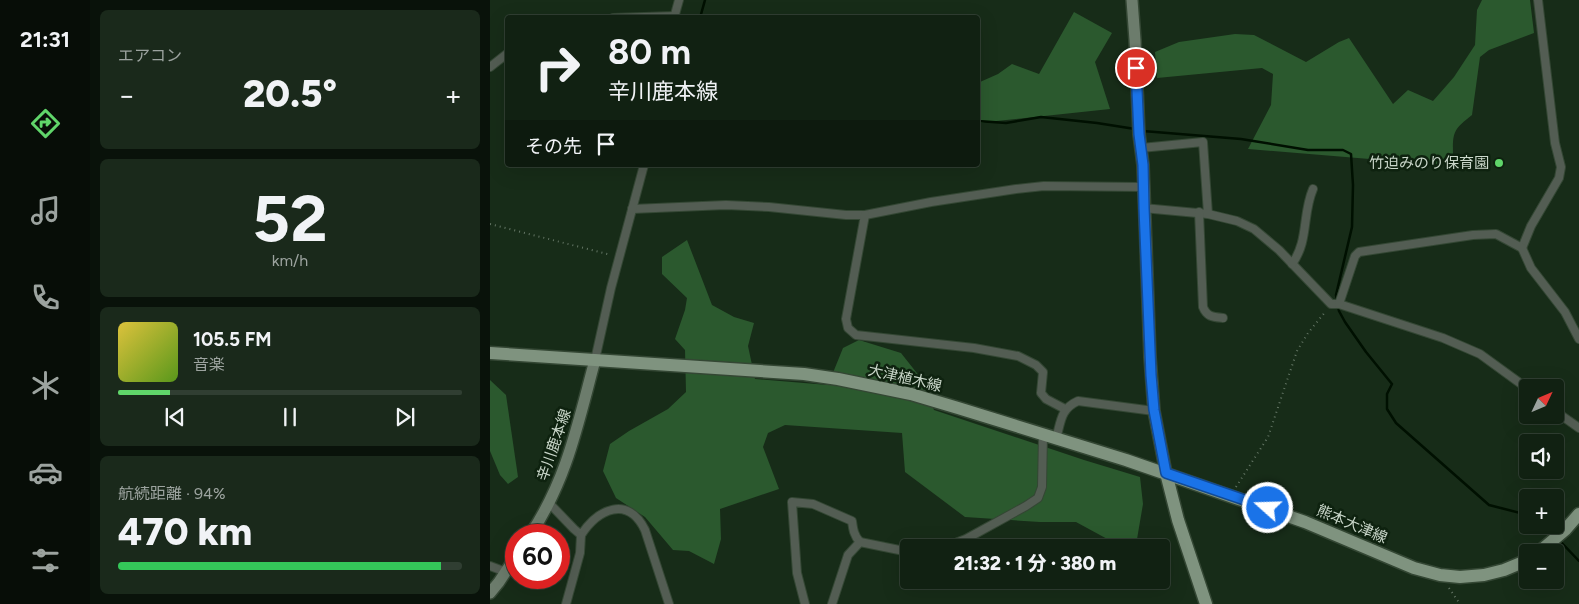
<!DOCTYPE html>
<html lang="ja">
<head>
<meta charset="utf-8">
<style>
	:root { --surface:#112112; --page:#1a291b; --text:#f1f3f6; --muted:#9ca39f; --line:#303e32; --accent:#60d56a }
	body { margin:0; font-family:Figtree,"Noto Sans JP",sans-serif; background:var(--page); color:var(--text); height:100vh; display:flex; flex-direction:column; font-size:19px; white-space:nowrap }
	* { box-sizing:border-box; margin:0 }
	p { font-size:16px; color:var(--muted) }
	.icon { flex:none; width:28px; height:28px; fill:none; stroke:currentColor; stroke-width:2; stroke-linecap:round; stroke-linejoin:round }
	.map { position:relative; flex:1; overflow:hidden }
	.side { display:flex; flex-direction:column; gap:10px; padding:10px; background:#09120a; width:400px }
	.side>* { flex:none }
	.guide { position:absolute; left:15px; top:15px; width:475px; height:152px; border-radius:5px; box-shadow:0 5px 20px #0002,0 0 0 1px var(--line); background:#112112; color:var(--text); overflow:hidden }
	.needle { width:32px; rotate:46deg }
	.buttons { position:absolute; left:1029px; top:379px; display:grid; gap:10px }
	.buttons a { display:grid; place-items:center; width:45px; height:45px; border-radius:5px; background:var(--surface); box-shadow:0 5px 20px #0002,0 0 0 1px var(--line); font-size:25px }
	.speed { position:absolute; left:15px; top:524px; display:flex; gap:10px; font-size:25px; font-weight:700; text-align:center }
	.speed>* { display:grid; place-content:center; width:65px; height:65px; border-radius:50%; background:var(--surface); box-shadow:0 5px 20px #0002,0 0 0 1px var(--line); line-height:1 }
	.speed .limit { border:8px solid #d22; background:#fff; color:#111 }
	.pin { position:absolute; display:grid; place-items:center; width:42px; height:42px; color:#fff; margin:-21px; border:2px solid #fff; border-radius:50%; box-shadow:0 1px 5px #0007 }
	.me { position:absolute; width:55px; margin:-28px; rotate:290deg; stroke-linejoin:round; filter:drop-shadow(0 0 4px #0008) }
	.turn { display:flex; align-items:center; gap:18px; height:105px; padding:0 20px; font-size:22px }
	.turn .icon { width:65px; height:65px; stroke-width:2.5 }
	.turn b { display:block; font-size:35px; line-height:42px }
	.then { display:flex; align-items:center; height:48px; padding:0 20px; background:#0003; gap:10px; font-size:19px }
	.big { font-size:38px; font-weight:800; line-height:1.1 }
	.side .widget { flex:1; display:flex; flex-direction:column; justify-content:center; gap:8px; min-width:0; padding:0 18px; border-radius:8px; background:var(--page) }
	.side .dial { align-items:center; gap:0 }
	.dial b { font-size:65px; line-height:1 }
	.song { display:flex; align-items:center; gap:15px }
	.cover { width:60px; height:60px; border-radius:8px; background:linear-gradient(135deg,hsl(50 70% 55%),hsl(90 70% 35%)) }
	.played { height:5px; border-radius:2px; background:linear-gradient(90deg,var(--accent) 15%,var(--line) 15%) }
	.keys { display:flex; justify-content:space-around; direction:ltr }
	.heat { display:flex; justify-content:space-between; align-items:center; font-size:28px; direction:ltr }
	.charge { height:8px; border-radius:4px; background:linear-gradient(90deg,#34c759 94%,var(--line) 0) }
	.trip { position:absolute; left:410px; top:539px; width:270px; height:50px; border-radius:5px; background:var(--surface); box-shadow:0 5px 20px #0002,0 0 0 1px var(--line); font-weight:800; line-height:50px; text-align:center }
	main { display:flex; flex:1; min-height:0 }
	.menu { display:flex; flex-direction:column; width:90px; justify-content:space-around; align-items:center; background:#070d07; color:var(--muted) }
	.menu .icon { width:35px; height:35px }
	.menu .on { color:var(--accent) }
	.menu b { font-size:22px; color:var(--text) }
	.map>svg:first-child { display:block }
	.green { fill:#2b592e }
	.lines { fill:none; stroke-linecap:round; stroke-linejoin:round }
	.stream { stroke:#001001; stroke-width:2.5 }
	.minor-casing { stroke:#344734; stroke-width:10 }
	.secondary-casing { stroke:#344734; stroke-width:14 }
	.primary-casing { stroke:#344734; stroke-width:15 }
	.path { stroke:#647665; stroke-width:2; stroke-dasharray:1 4; stroke-linecap:butt }
	.minor { stroke:#535d53; stroke-width:8 }
	.secondary { stroke:#6c7c6c; stroke-width:11 }
	.primary { stroke:#7f937f; stroke-width:12 }
	.route-casing { stroke:#114b97; stroke-width:12 }
	.route { stroke:#1a73e8; stroke-width:9 }
	.poi-dot { fill:#60d56a; stroke:#0e220f; stroke-width:2 }
	.labels { text-anchor:middle; stroke-width:5; stroke-linejoin:round; paint-order:stroke }
	.poi-label { font-size:15px; fill:#cad7ca; stroke:#0e220f; text-anchor:end }
	.street-label { font-size:15px; fill:#cad7ca; stroke:#0e220f }
</style>
</head>
<body>
<main>
<nav class="menu">
<b>21:31</b>
<svg class="icon on" aria-label="directions" viewBox="0 0 24 24"><path d="M12 3l9 9-9 9-9-9zM9 14v-3h6M13 9l2 2-2 2"/></svg>
<svg class="icon" aria-label="music" viewBox="0 0 24 24"><path d="M9 18V5l10-2v13"/><circle cx="6" cy="18" r="3"/><circle cx="16" cy="16" r="3"/></svg>
<svg class="icon" aria-label="phone" viewBox="0 0 24 24"><path d="M5 4h4l2 5-3 2q2 4 5 5l2-3 5 2v4C11 20 4 13 5 4z"/></svg>
<svg class="icon" aria-label="climate" viewBox="0 0 24 24"><path d="M12 3v18M4 7l16 10M4 17L20 7"/></svg>
<svg class="icon" aria-label="car" viewBox="0 0 24 24"><path d="M5 17H2v-5l4-1 3-4h7l3 4 3 1v5h-3M9 17h6M6 11h13"/><circle cx="7" cy="17" r="2"/><circle cx="17" cy="17" r="2"/></svg>
<svg class="icon" aria-label="filters" viewBox="0 0 24 24"><path d="M4 7h16M4 17h16"/><circle cx="9" cy="7" r="2"/><circle cx="15" cy="17" r="2"/></svg>
</nav>
<section class="side">
<div class="widget"><p>エアコン</p>
<div class="heat"><a>−</a><b class="big">20.5°</b><a>+</a></div>
</div>
<div class="widget dial"><b>52</b><p>km/h</p></div>
<div class="widget">
<div class="song"><i class="cover"></i><div><b>105.5 FM</b><p>音楽</p></div></div>
<div class="played"></div>
<div class="keys"><svg class="icon" aria-label="previous" viewBox="0 0 24 24"><path d="M18 5L8 12l10 7zM5 5v14"/></svg><svg class="icon" aria-label="pause" viewBox="0 0 24 24"><path d="M8 5v14M16 5v14"/></svg><svg class="icon" aria-label="next" viewBox="0 0 24 24"><path d="M6 5l10 7-10 7zM19 5v14"/></svg></div>
</div>
<div class="widget"><p>航続距離 · 94%</p><b class="big">470 km</b><div class="charge"></div></div>
</section>
<div class="map">
<svg width="1089" height="604" viewBox="0 0 1089 604">
	<rect width="100%" height="100%" fill="#172c18"/>
	<!-- green -->
	<g class="green">
		<path d="M992,0H1040L1044,33L999,50L990,57L982,115C961,131 963,134 963,159L952,165L758,149L781,105L783,74L772,68L667,78L665,52L689,42L745,34L764,35L816,62L849,42L859,38L903,104L918,90L943,101L964,77L985,45L987,10Z"/>
		<path d="M584,12L622,33L605,62L620,109L488,123V77L490,82L508,74L522,64L549,74Z"/>
		<path d="M197,240L222,305L244,317L264,323L258,346L265,379L338,385L353,348L369,340L411,353L430,377L444,410L594,460L650,477L653,504L646,545L641,547H632L586,522H550L475,517L415,472L412,433L295,425L278,433L273,447L289,489L230,509L231,539L224,564L199,551L183,550L155,517L126,498L113,471L120,444L139,431L178,409L196,392L195,350L185,339L195,310L197,298L172,274V257Z"/>
		<path d="M0,380L16,395L28,477L18,484L10,475L0,451Z"/>
	</g>
	<g class="lines">
		<!-- stream -->
		<g class="stream">
			<path d="M210,18L215,0"/>
			<path d="M488,121L516,123L551,117L607,123L645,129"/>
			<path d="M653,131L751,139L818,150H853L861,154L863,185L862,227L846,295L849,311L855,322L876,352L902,384L897,394V409L906,423L999,505L1038,515"/>
			<path d="M1055,525L1064,534"/>
			<path d="M1069,540L1089,561"/>
		</g>
		<defs>
			<g id="minor">
				<path d="M123,18L185,16"/>
				<path d="M184,18L189,0"/>
				<path d="M0,67L18,53"/>
				<path d="M651,148L713,142L718,214"/>
				<path d="M653,208L718,214L747,221L764,229L789,250L841,304H849L953,338L990,354L1038,389"/>
				<path d="M142,209L236,205L279,207L356,215H375L441,202L526,189L554,186L653,187"/>
				<path d="M709,212L713,307C717,317 723,317 733,318"/>
				<path d="M375,215L356,319L358,328L366,335L484,348L528,356L546,365L553,372L551,393L556,399L575,409"/>
				<path d="M1032,248L1041,226L1069,178L1071,167L1065,143L1048,0"/>
				<path d="M802,264C819,241 812,214 823,189"/>
				<path d="M849,304L865,256L869,252L983,235L1006,234L1032,248L1041,268L1075,312L1089,339"/>
				<path d="M105,360L121,288L154,165"/>
				<path d="M1065,411L1089,428"/>
				<path d="M566,439C571,422 570,409 588,401L664,411"/>
				<path d="M59,503L84,529L91,535C108,509 138,495 155,530L179,604"/>
				<path d="M453,548L476,539L536,506L548,498L552,487L553,435"/>
				<path d="M0,566L16,572"/>
				<path d="M76,604L90,553L91,535"/>
				<path d="M315,604L307,573L302,502L323,504L362,521C363,529 364,536 370,542"/>
				<path d="M342,604L358,555L370,542L419,552"/>
			</g>
			<g id="secondary">
				<path d="M642,0L645,40L649,134L653,165L660,357L664,411L676,473"/>
				<path d="M40,535C77,480 88,423 105,360"/>
				<path d="M0,593L9,582L26,556"/>
			</g>
			<g id="primary">
				<path d="M0,353L314,374L348,379L421,394L468,408L636,460L815,522L924,568L950,575L970,577L994,575L1014,570L1038,560"/>
				<path d="M676,473L688,520L716,604"/>
				<path d="M1049,552L1075,530L1089,514"/>
			</g>
		</defs>
		<!-- minor casing -->
		<use href="#minor" class="minor-casing"/>
		<!-- secondary casing -->
		<use href="#secondary" class="secondary-casing"/>
		<!-- primary casing -->
		<use href="#primary" class="primary-casing"/>
		<!-- path -->
		<g class="path">
			<path d="M0,224L121,255"/>
			<path d="M746,487L778,437L807,351L818,333L836,311"/>
			<path d="M959,588L970,604"/>
		</g>
		<!-- minor -->
		<use href="#minor" class="minor"/>
		<!-- secondary -->
		<use href="#secondary" class="secondary"/>
		<!-- primary -->
		<use href="#primary" class="primary"/>
	</g>
	<g class="lines">
		<defs>
			<path id="route" d="M646,68L649,134L653,165L654,208L661,375L664,410L676,473L778,508"/>
		</defs>
		<!-- route casing -->
		<use href="#route" class="route-casing"/>
		<!-- route -->
		<use href="#route" class="route"/>
	</g>
	<!-- markers -->
	<circle class="poi-dot" cx="1009" cy="163" r="5"/>
	<g class="labels">
		<!-- poi labels -->
		<g class="poi-label">
			<text x="999" y="168">竹迫みのり保育園</text>
		</g>
		<!-- street labels -->
		<g class="street-label">
			<text transform="translate(415 378) rotate(13)" y="5">大津植木線</text>
			<text transform="translate(64 445) rotate(-71)" y="5">辛川鹿本線</text>
			<text transform="translate(862 524) rotate(23)" y="5">熊本大津線</text>
		</g>
	</g>
</svg>
<div class="buttons">
<a><svg class="needle" viewBox="-14 -14 28 28"><path d="M0-13l5 13h-10z" fill="#e53935"/><path d="M0 13l5-13h-10z" fill="#9ca39f"/></svg></a>
<a><svg class="icon" aria-label="sound" viewBox="0 0 24 24"><path d="M4 9h4l5-4v14l-5-4H4zM17 9q2 3 0 6"/></svg></a>
<a>+</a>
<a>−</a>
</div>
<div class="speed"><div class="limit">60</div></div>
<div class="pin" style="left:646px;top:68px;background:#d93025"><svg class="icon" aria-label="arrive" viewBox="0 0 24 24"><path d="M6 21V4h12l-3 4 3 4H6"/></svg></div>
<svg class="me" style="left:778px;top:508px" viewBox="-20 -20 40 40"><circle r="17" fill="#1a73e8" stroke="#fff" stroke-width="3"/><path d="M0-11L8 9 0 5-8 9z" fill="#fff"/></svg>
<div class="trip">21:32 · 1 分 · 380 m</div>
<div class="guide">
<div class="turn"><svg class="icon" aria-label="right" viewBox="0 0 24 24"><path d="M7 20v-9h11M14 6l5 5-5 5"/></svg><div><b>80 m</b>辛川鹿本線</div></div>
<div class="then">その先<svg class="icon" aria-label="arrive" viewBox="0 0 24 24"><path d="M6 21V4h12l-3 4 3 4H6"/></svg></div>
</div>
</div>
</main>
</body>
</html>
